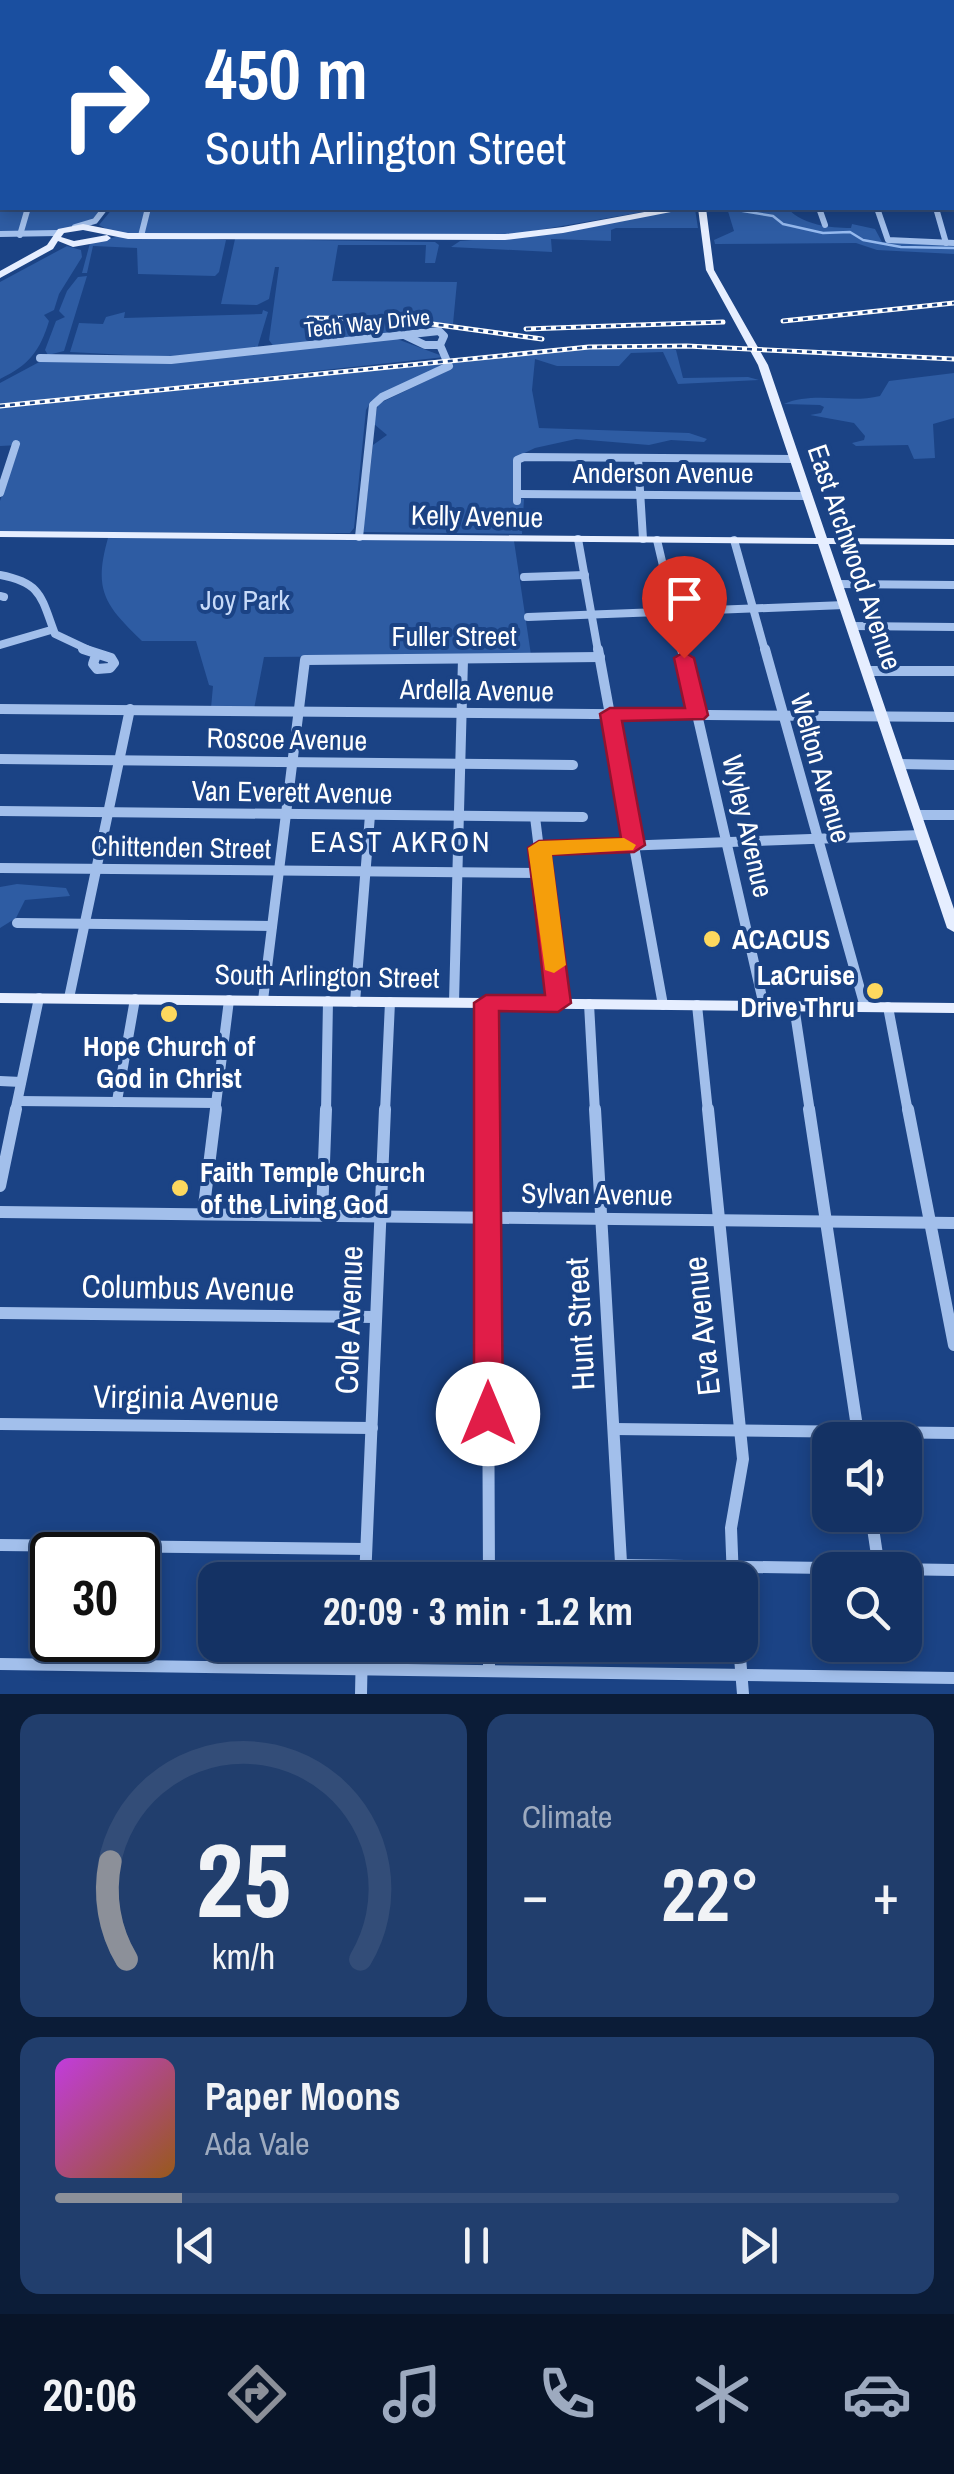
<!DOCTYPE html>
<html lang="en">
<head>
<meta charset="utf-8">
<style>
	:root { --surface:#143264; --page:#213e6d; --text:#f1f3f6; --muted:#9daabf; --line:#334d78; --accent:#8c9099 }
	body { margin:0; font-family:"Archivo Narrow",sans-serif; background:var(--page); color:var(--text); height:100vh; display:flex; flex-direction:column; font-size:38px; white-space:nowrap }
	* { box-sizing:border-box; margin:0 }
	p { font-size:32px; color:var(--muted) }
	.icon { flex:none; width:55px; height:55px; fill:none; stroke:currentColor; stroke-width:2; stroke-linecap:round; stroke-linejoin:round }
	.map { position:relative; height:1694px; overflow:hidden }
	.panel { display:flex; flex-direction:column; gap:20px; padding:20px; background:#0b1c37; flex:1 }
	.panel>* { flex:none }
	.guide { position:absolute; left:0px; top:0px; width:955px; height:210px; box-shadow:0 5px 15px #0003,0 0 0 2px var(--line); background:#1a4fa0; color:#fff; overflow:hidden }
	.buttons { position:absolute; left:812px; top:1422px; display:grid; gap:20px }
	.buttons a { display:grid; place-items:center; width:110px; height:110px; border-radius:20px; background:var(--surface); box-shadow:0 5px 15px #0003,0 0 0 2px var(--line); font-size:50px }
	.speed { position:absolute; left:30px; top:1532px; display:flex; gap:20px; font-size:50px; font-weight:700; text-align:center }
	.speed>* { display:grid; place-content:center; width:130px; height:130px; border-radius:50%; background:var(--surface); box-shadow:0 5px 15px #0003,0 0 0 2px var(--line); line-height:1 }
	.speed .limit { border:5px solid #111; border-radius:15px; background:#fff; color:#111 }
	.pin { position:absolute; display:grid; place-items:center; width:85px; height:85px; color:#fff; margin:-102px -42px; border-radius:50% 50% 50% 0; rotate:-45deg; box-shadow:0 0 10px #0007 }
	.pin .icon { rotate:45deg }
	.me { position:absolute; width:110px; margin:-55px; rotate:0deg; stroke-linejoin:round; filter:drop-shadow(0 0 8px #0008) }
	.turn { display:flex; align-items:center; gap:35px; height:210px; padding:0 40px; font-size:45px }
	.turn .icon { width:130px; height:130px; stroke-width:2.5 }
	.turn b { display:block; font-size:70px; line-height:85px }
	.big { font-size:75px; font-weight:700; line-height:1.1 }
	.panel .card { flex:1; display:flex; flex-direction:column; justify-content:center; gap:15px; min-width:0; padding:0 35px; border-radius:20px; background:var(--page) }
	.panel .dial { align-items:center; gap:0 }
	.dial svg { height:260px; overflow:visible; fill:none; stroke:var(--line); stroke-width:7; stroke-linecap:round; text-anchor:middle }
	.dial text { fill:var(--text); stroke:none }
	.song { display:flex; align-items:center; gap:30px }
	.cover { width:120px; height:120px; border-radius:15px; background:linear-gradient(135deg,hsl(290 70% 55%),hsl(30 70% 35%)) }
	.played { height:10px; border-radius:5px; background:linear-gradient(90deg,var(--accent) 15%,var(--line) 15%) }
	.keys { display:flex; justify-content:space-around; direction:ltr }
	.heat { display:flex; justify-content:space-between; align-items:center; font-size:55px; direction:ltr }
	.panel .tiles { flex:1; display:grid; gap:20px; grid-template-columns:1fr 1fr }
	.card:last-child { grid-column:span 2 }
	.trip { position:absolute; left:198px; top:1562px; width:560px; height:100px; border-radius:20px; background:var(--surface); box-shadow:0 5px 15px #0003,0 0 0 2px var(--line); font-weight:700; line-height:100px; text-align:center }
	.dock { display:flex; height:160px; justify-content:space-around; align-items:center; background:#081428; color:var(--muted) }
	.dock .icon { width:70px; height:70px }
	.dock .on { color:var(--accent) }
	.dock b { font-size:45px; color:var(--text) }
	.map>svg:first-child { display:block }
	.green { fill:#2e5ca3 }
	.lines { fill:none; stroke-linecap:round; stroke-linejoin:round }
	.stream { stroke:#95b9ee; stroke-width:2.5 }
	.minor-far3 { stroke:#a2bfeb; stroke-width:6 }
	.minor-far2 { stroke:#a2bfeb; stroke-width:8 }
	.minor-far1 { stroke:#a2bfeb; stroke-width:10 }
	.minor { stroke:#a2bfeb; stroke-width:12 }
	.major { fill:#e6eeff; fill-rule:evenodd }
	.rail-casing { stroke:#fff; stroke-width:5 }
	.rail { stroke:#1b4385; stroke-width:2.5; stroke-dasharray:5; stroke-linecap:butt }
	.route { fill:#e11d48; stroke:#92132f; stroke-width:2.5 }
	.slow { fill:#f59e0b }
	.poi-dot { fill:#fdd85e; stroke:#1b4385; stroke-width:4 }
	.labels { text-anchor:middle; stroke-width:8; stroke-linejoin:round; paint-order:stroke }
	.far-street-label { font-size:22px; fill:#fff; stroke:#1b4385 }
	.street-label { font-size:28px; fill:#fff; stroke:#1b4385 }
	.park-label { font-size:28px; fill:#c7daf8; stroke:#1b4385 }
	.poi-label { font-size:28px; font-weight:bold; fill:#fff; stroke:#1b4385; text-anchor:start }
	.neighbourhood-label { font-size:30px; letter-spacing:2.5px; fill:#fff; stroke:#1b4385 }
	.near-street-label { font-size:32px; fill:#fff; stroke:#1b4385 }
</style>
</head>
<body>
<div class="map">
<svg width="954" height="1694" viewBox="0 0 954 1694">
	<rect width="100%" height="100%" fill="#1b4385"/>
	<!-- green -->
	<g class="green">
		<path d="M0,38L2,208H103L96,218L55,232H0Z"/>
		<path d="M113,208H666L510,235L115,234L99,225Z"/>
		<path d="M687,208L695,209L698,228H616L611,230V241L551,239L552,252L451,247L460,241L560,233Z"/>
		<path d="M727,208H803L788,209C804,225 829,228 851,228L852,224L875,229L882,242L954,245V254L877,250L856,243L715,244L714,240L734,231Z"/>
		<path d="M163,237L226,240L219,272L215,276L138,274L137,248L93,246L87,273H82L90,243L116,237Z"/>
		<path d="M235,239L435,242L439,245L435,263H425L426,245H338L332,281L457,282L453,324L274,347L269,340L279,267H275L269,299L257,305L221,304Z"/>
		<path d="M67,246L81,250L82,257L59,294L54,310L44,315L49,321C40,351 29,365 0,379V282Z"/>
		<path d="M87,276L64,351L48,355L45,350L56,321L65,317L59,311L67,291L78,277Z"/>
		<path d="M263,310L268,312L257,349L184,358L70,352L79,323L103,324L106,317L125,312L124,318L262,314Z"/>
		<path d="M397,339L445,357L0,405V383L43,360L123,363Z"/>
		<path d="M662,347L676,350L683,378L748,377L759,380L678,384L663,352L631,353L619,366H557L535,359L532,390L539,428L689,433L707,439L704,442L671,440L649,445L576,439L535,448L514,458V498L524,499L522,534L363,532L373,445L387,435L374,424L378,404L445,372L452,367L451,360L558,349Z"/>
		<path d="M444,359L442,367L371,401L366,410L354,528L350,533L0,532V501L20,445L0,446V407Z"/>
		<path d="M954,373V418L933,424L935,458L914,459L908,445L856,446L852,443L864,440L865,436L854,423L810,415L821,413L824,407L820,405L784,404C814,391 849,404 880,396L889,381Z"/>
		<path d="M108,538L514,541L531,655L264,657L254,709L211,708L213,686L209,685L196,641H142C105,605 93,591 108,538Z"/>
		<path d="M17,884L66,888L70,896L25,900L16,918L0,928V887Z"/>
	</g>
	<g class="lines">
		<!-- stream -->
		<g class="stream">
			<path d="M249,0L254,2"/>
			<path d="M731,209L773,216L783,224L823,233L850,232L863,240L901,247L954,248"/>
		</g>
		<!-- minor-far3 -->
		<g class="minor-far3">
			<path d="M782,0L954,1"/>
			<path d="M0,5L2,0"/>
			<path d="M819,208L825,225"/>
			<path d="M877,208L888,240L954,243"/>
			<path d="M936,208L946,243"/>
			<path d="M75,227L95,221L105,208"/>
			<path d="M0,234L58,233"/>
			<path d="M20,235L27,211"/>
			<path d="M141,236L148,208"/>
		</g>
		<!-- minor-far2 -->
		<g class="minor-far2">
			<path d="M404,335L425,345H440"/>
			<path d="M40,358L171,360L439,331L444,336L440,345L449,366L382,397L373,405L359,537"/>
			<path d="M638,458L643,539"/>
			<path d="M0,493L16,444"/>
			<path d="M517,494L808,496"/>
			<path d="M517,501V460L524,457L794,459"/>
			<path d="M578,539L598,651"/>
			<path d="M657,540L683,651"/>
			<path d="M734,540L765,651"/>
			<path d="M0,575C42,583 41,597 55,634L91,651"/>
			<path d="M524,577L585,575"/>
			<path d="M837,584L954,585"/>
			<path d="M0,596L4,597"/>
			<path d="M528,617L845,605"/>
			<path d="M852,626L954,627"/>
			<path d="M0,645L51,630"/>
		</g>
		<!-- minor-far1 -->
		<g class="minor-far1">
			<path d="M83,649L111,658L114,663L110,668L97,669L93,664L96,655"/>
			<path d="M598,649L663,1005"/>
			<path d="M682,649L764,1006"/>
			<path d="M765,649L865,1007"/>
			<path d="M867,671H954"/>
			<path d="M0,709L954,717"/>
			<path d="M0,759L573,765"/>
			<path d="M899,764L954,765"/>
			<path d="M0,811L583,817"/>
			<path d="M916,815H954"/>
			<path d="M535,817L558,1003"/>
			<path d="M539,849L922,835"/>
			<path d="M0,868L541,873"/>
			<path d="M17,923L272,926"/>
			<path d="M69,998L130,709"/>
			<path d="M263,1000L305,660L600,657"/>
			<path d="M355,1002L370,815"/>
			<path d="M454,1002L463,659"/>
			<path d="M486,1003L487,1112"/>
			<path d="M589,1004L595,1112"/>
			<path d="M697,1005L708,1112"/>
			<path d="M794,1006L810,1112"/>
			<path d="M888,1007L908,1112"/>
			<path d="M0,1081L21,1082"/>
			<path d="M18,1101L216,1103"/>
			<path d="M117,1101L135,999"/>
			<path d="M15,1112L39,998"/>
			<path d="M215,1112L229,1000"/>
			<path d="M326,1112L328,1001"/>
			<path d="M385,1112L390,1002"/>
		</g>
		<!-- minor -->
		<g class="minor">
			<path d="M487,1109L489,1580"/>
			<path d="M595,1109L622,1580"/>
			<path d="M708,1109L743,1459L731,1528L733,1580"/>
			<path d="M809,1109L859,1440"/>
			<path d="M908,1109L954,1345"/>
			<path d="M0,1186L16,1109"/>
			<path d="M0,1212L954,1223"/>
			<path d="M203,1214L216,1109"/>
			<path d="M322,1215L326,1109"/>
			<path d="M0,1313L376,1317"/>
			<path d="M0,1424L372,1428"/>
			<path d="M614,1429L954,1433"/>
			<path d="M871,1515L879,1568"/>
			<path d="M0,1545L366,1549"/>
			<path d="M621,1565L954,1570"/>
			<path d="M365,1580L385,1109"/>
			<path d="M489,1645V1670"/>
			<path d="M739,1645L743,1694"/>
			<path d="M0,1664L954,1678"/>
			<path d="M361,1694L362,1645"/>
		</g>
		<!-- major -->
		<g class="major">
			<rect x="952" y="183" width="2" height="4"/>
			<path d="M666,208H680L676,211L563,233L505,240L128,239L83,230L64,233L61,237L74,241L107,235L111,238L107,241L73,247L58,241L53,249L0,278V271L47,245L58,229L83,224L128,233L505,234L563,227Z"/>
			<path d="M698,208H706L714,270L768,365L827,538L954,539V545L829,544L954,909V932L947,928L818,544L0,537V531L816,538L758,365L706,270Z"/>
			<path d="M0,993L954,1003V1013L0,1003Z"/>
		</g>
		<defs>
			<g id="rail">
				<path d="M309,318L395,319L542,339"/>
				<path d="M783,321L954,303"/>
				<path d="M526,329L723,322"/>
				<path d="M0,406L589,347L687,346L954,359"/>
			</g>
		</defs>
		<!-- rail casing -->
		<use href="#rail" class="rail-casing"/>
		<!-- rail -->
		<use href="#rail" class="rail"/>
	</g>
	<!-- route -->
	<path class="route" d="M684,652L694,658L708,715L704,719L622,721L645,845L634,852L551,855L571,1003L558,1012L499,1011L503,1414L499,1423L488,1427L478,1423L474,1414V1003L486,995H545L528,848L539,841L621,838L600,714L610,708H685L674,658Z"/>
	<!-- slow -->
	<path class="slow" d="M624,838L636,845L633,850L552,855L566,965L554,973L545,970L528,848L539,841Z"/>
	<!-- markers -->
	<g class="poi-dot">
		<circle cx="712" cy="939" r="10"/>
		<circle cx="875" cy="991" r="10"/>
		<circle cx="169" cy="1014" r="10"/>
		<circle cx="180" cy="1188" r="10"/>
	</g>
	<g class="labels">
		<!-- far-street labels -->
		<g class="far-street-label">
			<text transform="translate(367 323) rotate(-6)" y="8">Tech Way Drive</text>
		</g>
		<!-- street labels -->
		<g class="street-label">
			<text x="663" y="483">Anderson Avenue</text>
			<text transform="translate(477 516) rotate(1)" y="10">Kelly Avenue</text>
			<text transform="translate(855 557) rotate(71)" y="10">East Archwood Avenue</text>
			<text x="454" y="646">Fuller Street</text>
			<text transform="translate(477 690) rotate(1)" y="10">Ardella Avenue</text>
			<text transform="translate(287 739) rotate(1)" y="10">Roscoe Avenue</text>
			<text transform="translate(821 768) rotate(74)" y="10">Welton Avenue</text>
			<text transform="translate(292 792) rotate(1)" y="10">Van Everett Avenue</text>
			<text transform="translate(748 826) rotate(77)" y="10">Wyley Avenue</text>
			<text transform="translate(181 847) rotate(1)" y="10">Chittenden Street</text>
			<text transform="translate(327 976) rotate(1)" y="10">South Arlington Street</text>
			<text transform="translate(597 1194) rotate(1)" y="10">Sylvan Avenue</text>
		</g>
		<!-- park labels -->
		<g class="park-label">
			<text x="245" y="610">Joy Park</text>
		</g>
		<!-- poi labels -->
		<g class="poi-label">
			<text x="732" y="949">ACACUS</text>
			<text x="855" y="985" text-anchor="end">LaCruise<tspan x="855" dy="32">Drive Thru</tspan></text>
			<text x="169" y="1056" text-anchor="middle">Hope Church of<tspan x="169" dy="32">God in Christ</tspan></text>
			<text x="200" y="1182">Faith Temple Church<tspan x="200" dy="32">of the Living God</tspan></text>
		</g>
		<!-- neighbourhood labels -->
		<g class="neighbourhood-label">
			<text x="401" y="852">EAST AKRON</text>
		</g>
		<!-- near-street labels -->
		<g class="near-street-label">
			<text transform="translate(188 1288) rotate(1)" y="11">Columbus Avenue</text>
			<text transform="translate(349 1320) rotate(-88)" y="11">Cole Avenue</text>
			<text transform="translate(580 1324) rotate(-93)" y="11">Hunt Street</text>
			<text transform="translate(702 1326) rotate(-96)" y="11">Eva Avenue</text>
			<text transform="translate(186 1398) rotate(1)" y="11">Virginia Avenue</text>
		</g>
	</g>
</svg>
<div class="buttons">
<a><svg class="icon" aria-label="sound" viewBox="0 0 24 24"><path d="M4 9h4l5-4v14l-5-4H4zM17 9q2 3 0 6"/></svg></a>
<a><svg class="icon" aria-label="search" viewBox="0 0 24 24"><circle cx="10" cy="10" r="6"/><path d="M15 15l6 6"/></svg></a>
</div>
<div class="speed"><div class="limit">30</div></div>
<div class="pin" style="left:684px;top:658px;background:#d93025"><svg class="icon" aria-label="arrive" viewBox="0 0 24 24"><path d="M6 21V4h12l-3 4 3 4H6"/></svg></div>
<svg class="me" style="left:488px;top:1414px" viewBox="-20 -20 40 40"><circle r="19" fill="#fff"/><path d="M0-13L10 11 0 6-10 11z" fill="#e11d48"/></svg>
<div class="trip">20:09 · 3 min · 1.2 km</div>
<div class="guide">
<div class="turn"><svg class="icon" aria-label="right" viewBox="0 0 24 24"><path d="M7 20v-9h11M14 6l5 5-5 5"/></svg><div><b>450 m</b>South Arlington Street</div></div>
</div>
</div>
<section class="panel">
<div class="tiles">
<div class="card dial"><svg viewBox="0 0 100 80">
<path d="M14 69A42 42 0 1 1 86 69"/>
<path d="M14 69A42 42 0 0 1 9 39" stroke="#8c9099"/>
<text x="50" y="56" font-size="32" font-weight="700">25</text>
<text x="50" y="72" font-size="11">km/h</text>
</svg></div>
<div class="card"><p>Climate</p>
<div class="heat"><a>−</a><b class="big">22°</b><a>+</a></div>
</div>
<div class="card">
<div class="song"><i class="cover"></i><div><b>Paper Moons</b><p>Ada Vale</p></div></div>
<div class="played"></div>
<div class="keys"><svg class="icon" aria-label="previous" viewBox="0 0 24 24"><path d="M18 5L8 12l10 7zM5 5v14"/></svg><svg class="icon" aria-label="pause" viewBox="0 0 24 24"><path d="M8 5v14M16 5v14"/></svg><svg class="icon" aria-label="next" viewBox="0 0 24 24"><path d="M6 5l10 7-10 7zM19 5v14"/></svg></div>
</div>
</div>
</section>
<nav class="dock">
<b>20:06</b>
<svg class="icon on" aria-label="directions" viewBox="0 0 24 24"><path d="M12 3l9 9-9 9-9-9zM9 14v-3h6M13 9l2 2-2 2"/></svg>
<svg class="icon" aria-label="music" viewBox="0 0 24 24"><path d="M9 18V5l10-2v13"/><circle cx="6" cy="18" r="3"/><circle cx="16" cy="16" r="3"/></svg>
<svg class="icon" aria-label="phone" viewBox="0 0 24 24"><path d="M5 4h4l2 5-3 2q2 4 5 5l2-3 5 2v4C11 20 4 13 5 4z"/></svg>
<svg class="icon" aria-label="climate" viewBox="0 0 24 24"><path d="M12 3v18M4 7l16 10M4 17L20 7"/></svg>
<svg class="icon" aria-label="car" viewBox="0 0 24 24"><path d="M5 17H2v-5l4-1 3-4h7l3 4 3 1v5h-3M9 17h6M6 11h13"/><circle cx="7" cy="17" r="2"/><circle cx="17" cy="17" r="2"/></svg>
</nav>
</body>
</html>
